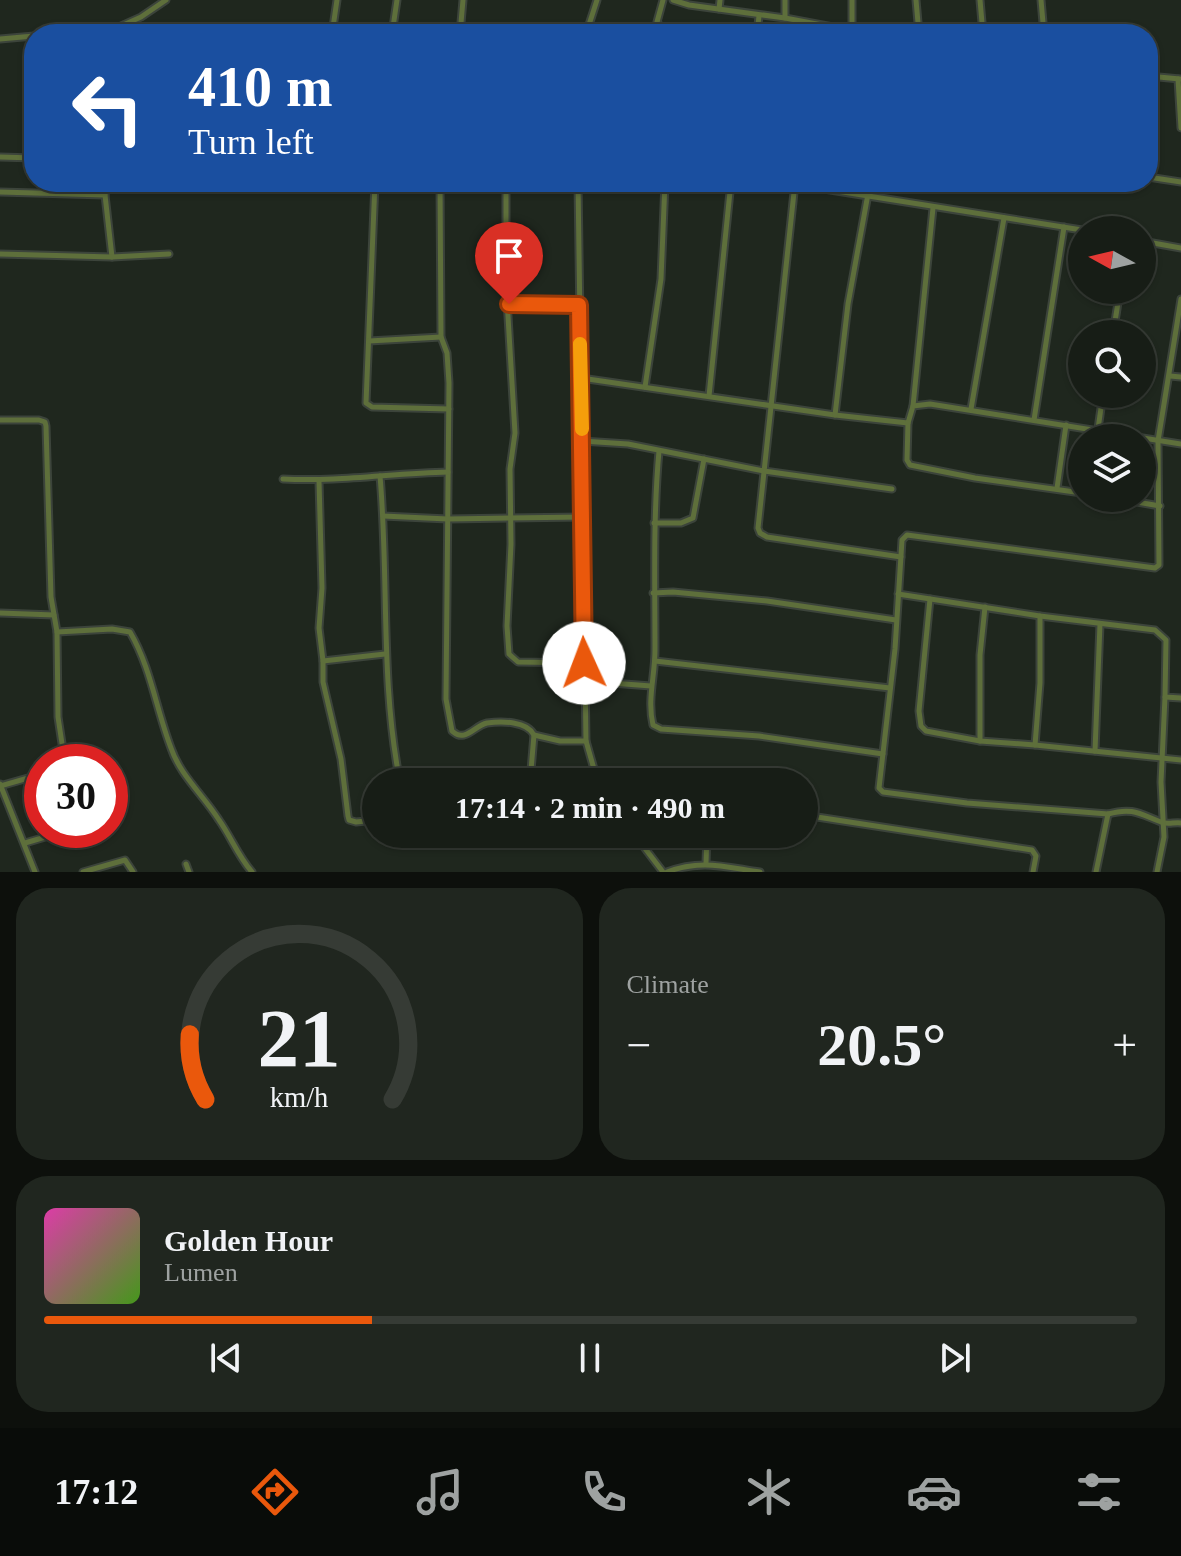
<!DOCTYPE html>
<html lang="en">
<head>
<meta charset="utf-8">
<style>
	:root { --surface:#171d16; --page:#20261f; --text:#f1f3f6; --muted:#9ea2a1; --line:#363b35; --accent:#ea580c }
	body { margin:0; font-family:"Times New Roman",serif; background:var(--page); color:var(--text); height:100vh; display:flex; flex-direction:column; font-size:30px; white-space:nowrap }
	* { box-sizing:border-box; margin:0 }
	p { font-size:26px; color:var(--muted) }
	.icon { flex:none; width:44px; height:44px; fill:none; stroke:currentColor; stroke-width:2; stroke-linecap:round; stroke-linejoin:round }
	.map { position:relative; height:872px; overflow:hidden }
	.sheet { display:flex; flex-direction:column; gap:16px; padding:16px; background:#0d100c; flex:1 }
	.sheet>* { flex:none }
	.top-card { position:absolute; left:24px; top:24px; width:1134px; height:168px; border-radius:32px; box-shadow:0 2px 6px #0004,0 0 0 2px var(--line); background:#1a4fa0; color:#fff; overflow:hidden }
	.needle { width:52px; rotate:278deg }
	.controls { position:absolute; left:1068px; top:216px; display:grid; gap:16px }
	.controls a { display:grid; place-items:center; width:88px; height:88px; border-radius:50%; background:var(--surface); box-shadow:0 2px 6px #0004,0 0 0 2px var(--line); font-size:40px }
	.speed { position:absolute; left:24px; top:744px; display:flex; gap:16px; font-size:40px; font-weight:700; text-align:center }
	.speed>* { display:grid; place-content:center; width:104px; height:104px; border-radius:50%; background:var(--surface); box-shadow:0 2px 6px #0004,0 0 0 2px var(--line); line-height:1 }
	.speed .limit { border:12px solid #d22; background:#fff; color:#111 }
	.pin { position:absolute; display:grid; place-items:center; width:68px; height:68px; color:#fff; margin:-82px -34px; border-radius:50% 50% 50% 0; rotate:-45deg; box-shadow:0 0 8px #0007 }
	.pin .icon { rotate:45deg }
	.me { position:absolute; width:88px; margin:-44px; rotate:358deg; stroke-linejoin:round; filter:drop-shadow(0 0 6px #0008) }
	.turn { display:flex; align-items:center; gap:28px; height:168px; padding:0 32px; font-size:36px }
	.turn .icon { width:104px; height:104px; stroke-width:2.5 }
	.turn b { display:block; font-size:56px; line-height:68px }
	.big { font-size:60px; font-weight:700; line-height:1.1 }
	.sheet .card { flex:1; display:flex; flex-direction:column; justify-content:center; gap:12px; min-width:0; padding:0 28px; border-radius:32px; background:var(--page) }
	.sheet .dial { align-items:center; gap:0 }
	.dial svg { height:208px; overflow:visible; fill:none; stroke:var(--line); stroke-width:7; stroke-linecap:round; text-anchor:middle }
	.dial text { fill:var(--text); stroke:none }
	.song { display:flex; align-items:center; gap:24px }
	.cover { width:96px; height:96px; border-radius:12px; background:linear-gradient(135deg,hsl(320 70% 55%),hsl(100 70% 35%)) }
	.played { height:8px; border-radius:4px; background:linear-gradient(90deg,var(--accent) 30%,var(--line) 30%) }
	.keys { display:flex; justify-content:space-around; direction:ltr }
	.heat { display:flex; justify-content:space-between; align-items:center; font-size:44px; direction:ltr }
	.sheet .tiles { flex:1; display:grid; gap:16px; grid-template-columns:1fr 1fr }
	.card:last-child { grid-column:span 2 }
	.trip { position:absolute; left:362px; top:768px; width:456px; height:80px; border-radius:40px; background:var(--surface); box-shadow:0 2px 6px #0004,0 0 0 2px var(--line); font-weight:700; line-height:80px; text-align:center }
	.tab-bar { display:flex; height:128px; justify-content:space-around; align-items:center; background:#090c09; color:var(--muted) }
	.tab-bar .icon { width:56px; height:56px }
	.tab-bar .current { color:var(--accent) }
	.tab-bar b { font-size:36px; color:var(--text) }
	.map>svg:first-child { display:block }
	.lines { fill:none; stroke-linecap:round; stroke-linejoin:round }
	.minor-casing { stroke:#3c443b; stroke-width:9 }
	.minor { stroke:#5e6f3b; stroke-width:5 }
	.route-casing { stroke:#983908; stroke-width:20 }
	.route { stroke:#ea580c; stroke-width:14 }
	.slow { stroke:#f59e0b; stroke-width:14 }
</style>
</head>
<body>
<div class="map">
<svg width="1181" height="872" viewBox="0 0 1181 872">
	<rect width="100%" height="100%" fill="#1f271e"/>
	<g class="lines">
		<defs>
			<g id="minor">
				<path d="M663,0L657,22L660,26L685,34"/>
				<path d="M673,0L689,5L785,18L870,34"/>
				<path d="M916,0L919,34"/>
				<path d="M980,0L983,34"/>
				<path d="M1041,0L1044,34"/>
				<path d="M719,9L720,0"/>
				<path d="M785,18V0"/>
				<path d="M852,30V0"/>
				<path d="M58,34H73"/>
				<path d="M103,34L141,17L166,0"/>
				<path d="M332,34L337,0"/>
				<path d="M392,34L397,0"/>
				<path d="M460,34L463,0"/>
				<path d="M586,34L597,0"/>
				<path d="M757,34L759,16"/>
				<path d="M0,39L34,36"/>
				<path d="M1148,76L1180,79"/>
				<path d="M1178,79L1181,128"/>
				<path d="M0,157L34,158"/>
				<path d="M1148,177L1181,182"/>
				<path d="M375,182L366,403L372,407L449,409"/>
				<path d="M440,182L441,337L447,353L449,383L446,699L452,731C456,734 458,736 464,735C472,733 478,725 487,723C502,721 527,721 534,735L530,782"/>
				<path d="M506,182V283L515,433L510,469L511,544L507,626L509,654L518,662L584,663"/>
				<path d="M578,182L586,741L594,769L601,782"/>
				<path d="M780,182L1082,230"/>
				<path d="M795,183L758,528L760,533L767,537L901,557"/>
				<path d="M0,192L105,195V182"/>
				<path d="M105,195L112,257"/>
				<path d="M1142,241L1181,248"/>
				<path d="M0,254L112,257L169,254"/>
				<path d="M509,304L579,305"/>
				<path d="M1113,334L1120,290"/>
				<path d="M369,341L441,337"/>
				<path d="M1170,376L1181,377"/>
				<path d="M581,378L835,415L908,423L913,406L930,404L1181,444"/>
				<path d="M645,387L661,279L665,182"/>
				<path d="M709,396L731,182"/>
				<path d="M913,406L933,208"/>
				<path d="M971,409L1004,218"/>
				<path d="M835,415L848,304L868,194"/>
				<path d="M0,420H39L45,422L46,426L51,597L57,632L58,717L64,757L62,762"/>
				<path d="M1034,420L1064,227"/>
				<path d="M908,423L907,460L910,465L975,478L1082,493"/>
				<path d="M1098,429L1103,394"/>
				<path d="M582,441L628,444L764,471L892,489"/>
				<path d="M659,451C653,517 655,583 655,650C655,676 647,700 653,725L661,729L759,736L883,754"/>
				<path d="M380,476C389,578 380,681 400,782"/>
				<path d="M283,479C339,482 393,473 448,472"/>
				<path d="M319,481L322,588L319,628L323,661"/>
				<path d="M1057,488L1066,425"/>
				<path d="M1114,498L1160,506"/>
				<path d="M383,516L448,519L583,517"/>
				<path d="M654,523H681L693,518L704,459"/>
				<path d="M653,593L673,592L767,601L896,620"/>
				<path d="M898,594L1040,616L1155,630L1166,640L1165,697L1181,698"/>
				<path d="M930,599L919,711L921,726L926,731L980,741L1035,745L1181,760"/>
				<path d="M0,613L54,615"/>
				<path d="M57,632L112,629L130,632C151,668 156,709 171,748C180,775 204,796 219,820C231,837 238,856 252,872"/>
				<path d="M655,661L890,688"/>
				<path d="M585,681L651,686"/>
				<path d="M534,735L560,741H586"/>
				<path d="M980,741V655L985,607"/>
				<path d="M1035,745L1040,683V616"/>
				<path d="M1095,751L1100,624"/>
				<path d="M0,784L35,872"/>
				<path d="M0,786L42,774"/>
				<path d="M1108,814L967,803L883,792L879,788L895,649L902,540L907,535L1155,568L1159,565L1158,441L1181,299"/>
				<path d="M804,815L1032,850L1036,856L1033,872"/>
				<path d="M376,820L356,822L349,820L348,816L341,759L323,682V661L385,654"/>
				<path d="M634,834L663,872"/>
				<path d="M25,843L69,830"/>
				<path d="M706,863L707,834"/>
				<path d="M186,864L189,872"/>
				<path d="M83,872L125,860L133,872"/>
				<path d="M667,872C701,859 725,867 760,872"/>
				<path d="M1096,872L1108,814C1133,807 1140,814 1161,822C1167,825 1174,822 1181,823"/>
				<path d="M1157,872L1164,837L1161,782L1165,697"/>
			</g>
		</defs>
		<!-- minor casing -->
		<use href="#minor" class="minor-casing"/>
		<!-- minor -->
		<use href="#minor" class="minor"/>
	</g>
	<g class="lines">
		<defs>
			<path id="route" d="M509,304L579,305L584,663"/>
		</defs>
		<!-- route casing -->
		<use href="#route" class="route-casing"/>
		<!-- route -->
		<use href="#route" class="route"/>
		<!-- slow -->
		<path class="slow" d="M580,344L582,429"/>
	</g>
</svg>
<div class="controls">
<a><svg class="needle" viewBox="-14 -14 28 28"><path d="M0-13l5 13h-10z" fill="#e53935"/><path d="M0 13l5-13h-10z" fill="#9ea2a1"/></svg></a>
<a><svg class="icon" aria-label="search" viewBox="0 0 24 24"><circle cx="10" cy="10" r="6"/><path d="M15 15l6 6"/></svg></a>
<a><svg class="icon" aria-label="layers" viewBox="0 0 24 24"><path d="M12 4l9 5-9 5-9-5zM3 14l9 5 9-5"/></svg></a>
</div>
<div class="speed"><div class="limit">30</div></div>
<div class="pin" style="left:509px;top:304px;background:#d93025"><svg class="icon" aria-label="arrive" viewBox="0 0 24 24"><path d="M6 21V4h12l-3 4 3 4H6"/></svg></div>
<svg class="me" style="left:584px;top:663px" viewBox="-20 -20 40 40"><circle r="19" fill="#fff"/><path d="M0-13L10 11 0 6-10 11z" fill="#ea580c"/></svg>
<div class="trip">17:14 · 2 min · 490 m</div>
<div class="top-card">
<div class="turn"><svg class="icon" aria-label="left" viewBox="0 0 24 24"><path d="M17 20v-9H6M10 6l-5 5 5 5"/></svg><div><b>410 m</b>Turn left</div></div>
</div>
</div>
<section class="sheet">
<div class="tiles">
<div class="card dial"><svg viewBox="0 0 100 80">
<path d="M14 69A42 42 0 1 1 86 69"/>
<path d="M14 69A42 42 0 0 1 8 44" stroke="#ea580c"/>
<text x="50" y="56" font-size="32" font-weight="700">21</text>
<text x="50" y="72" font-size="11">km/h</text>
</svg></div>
<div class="card"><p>Climate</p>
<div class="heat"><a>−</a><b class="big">20.5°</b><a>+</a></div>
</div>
<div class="card">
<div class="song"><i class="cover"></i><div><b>Golden Hour</b><p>Lumen</p></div></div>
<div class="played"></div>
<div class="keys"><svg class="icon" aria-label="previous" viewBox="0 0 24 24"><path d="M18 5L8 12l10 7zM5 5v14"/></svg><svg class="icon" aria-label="pause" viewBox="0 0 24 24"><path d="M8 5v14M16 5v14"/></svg><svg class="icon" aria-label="next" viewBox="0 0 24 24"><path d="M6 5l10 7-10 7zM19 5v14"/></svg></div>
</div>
</div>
</section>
<nav class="tab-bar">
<b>17:12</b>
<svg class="icon current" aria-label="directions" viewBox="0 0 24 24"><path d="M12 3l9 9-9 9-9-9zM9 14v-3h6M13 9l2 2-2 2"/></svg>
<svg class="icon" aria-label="music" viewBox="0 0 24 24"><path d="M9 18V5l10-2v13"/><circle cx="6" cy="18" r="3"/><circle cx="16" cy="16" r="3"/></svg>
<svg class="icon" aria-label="phone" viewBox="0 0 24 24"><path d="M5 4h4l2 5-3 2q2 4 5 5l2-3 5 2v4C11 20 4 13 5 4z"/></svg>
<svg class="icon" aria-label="climate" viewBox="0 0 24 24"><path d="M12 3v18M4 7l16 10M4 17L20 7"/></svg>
<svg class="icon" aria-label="car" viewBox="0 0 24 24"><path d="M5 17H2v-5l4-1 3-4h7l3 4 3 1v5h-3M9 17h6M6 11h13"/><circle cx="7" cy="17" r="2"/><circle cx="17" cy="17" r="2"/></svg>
<svg class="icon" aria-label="filters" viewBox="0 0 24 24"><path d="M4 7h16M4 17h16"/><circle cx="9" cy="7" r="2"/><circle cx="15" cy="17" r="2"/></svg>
</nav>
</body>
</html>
